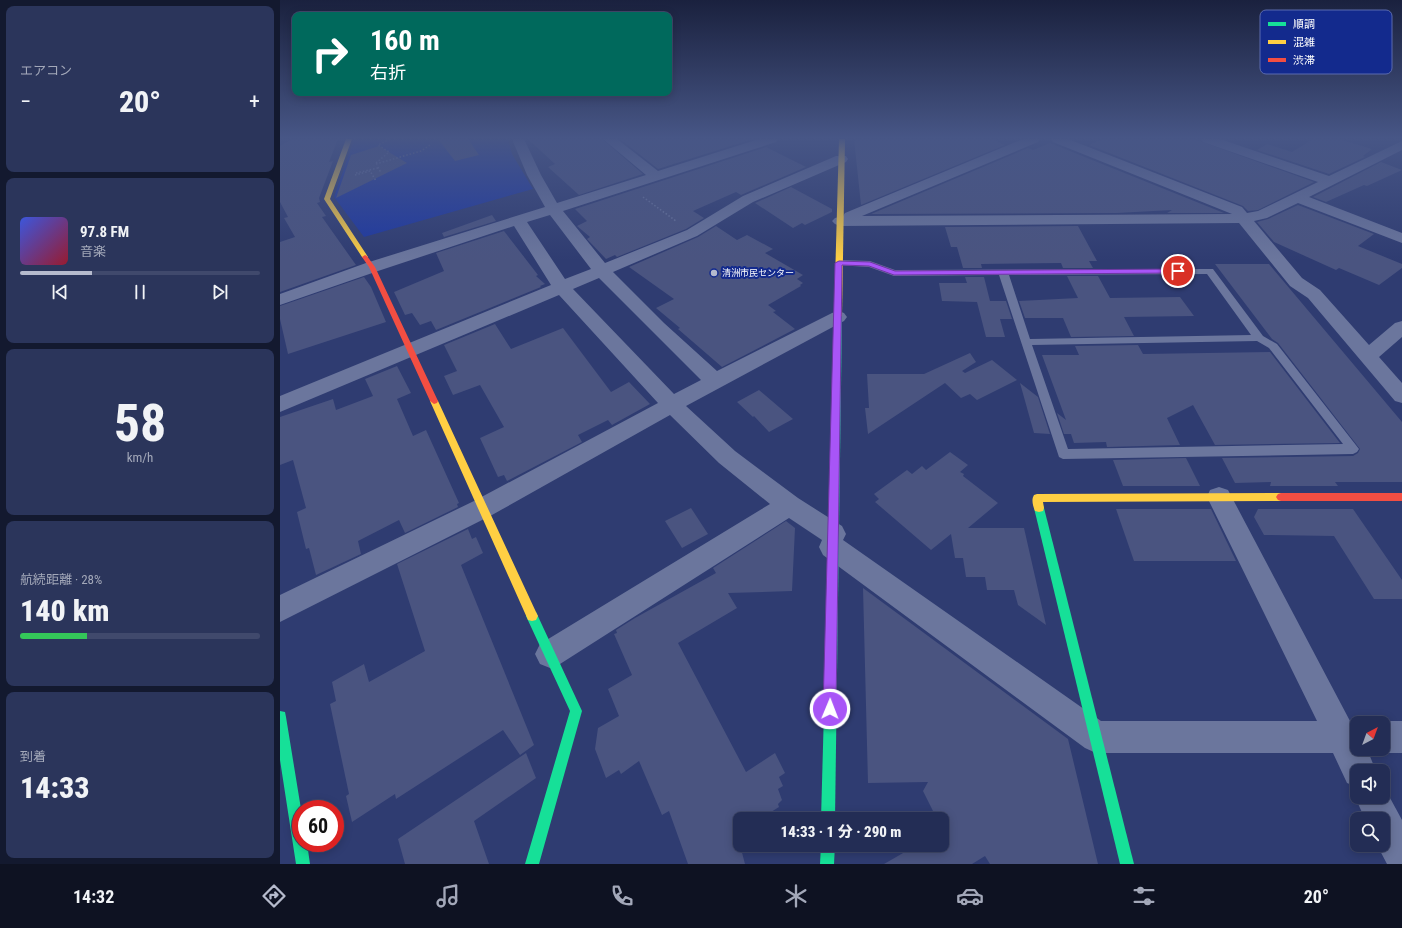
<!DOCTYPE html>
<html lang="ja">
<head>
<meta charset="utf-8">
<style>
	:root { --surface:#232d55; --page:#2b355b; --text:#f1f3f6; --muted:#a3a8b9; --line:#40496c; --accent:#b6bbcd }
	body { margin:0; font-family:"Roboto Condensed","Noto Sans JP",sans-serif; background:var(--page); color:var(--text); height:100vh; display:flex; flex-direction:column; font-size:15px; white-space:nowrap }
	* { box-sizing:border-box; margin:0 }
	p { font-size:13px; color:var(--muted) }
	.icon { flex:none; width:22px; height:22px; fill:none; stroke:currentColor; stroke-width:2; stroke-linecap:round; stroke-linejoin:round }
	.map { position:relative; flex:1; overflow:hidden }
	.side { display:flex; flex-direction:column; gap:6px; padding:6px; background:#13192f; width:280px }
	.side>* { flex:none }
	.top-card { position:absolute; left:12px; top:12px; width:380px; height:84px; border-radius:8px; box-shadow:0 2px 10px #0003,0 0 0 1px var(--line); background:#00695c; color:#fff; overflow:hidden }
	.needle { width:26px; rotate:41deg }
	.controls { position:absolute; left:1070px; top:716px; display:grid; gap:8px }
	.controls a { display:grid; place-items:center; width:40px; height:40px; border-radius:8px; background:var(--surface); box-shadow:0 2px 10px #0003,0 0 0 1px var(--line); font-size:20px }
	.speed { position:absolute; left:12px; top:800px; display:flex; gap:8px; font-size:20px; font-weight:700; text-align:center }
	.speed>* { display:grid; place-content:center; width:52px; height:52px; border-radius:50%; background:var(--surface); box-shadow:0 2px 10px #0003,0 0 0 1px var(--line); line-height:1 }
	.speed .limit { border:6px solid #d22; background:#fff; color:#111 }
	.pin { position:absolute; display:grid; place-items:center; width:34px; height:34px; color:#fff; margin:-17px; border:2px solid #fff; border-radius:50%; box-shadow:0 1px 4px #0007 }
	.me { position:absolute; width:44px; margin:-22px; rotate:1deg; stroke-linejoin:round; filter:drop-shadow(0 0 3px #0008) }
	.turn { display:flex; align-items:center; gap:14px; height:84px; padding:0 12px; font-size:18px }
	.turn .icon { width:52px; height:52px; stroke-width:2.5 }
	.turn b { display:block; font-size:28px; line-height:34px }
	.big { font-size:30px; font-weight:800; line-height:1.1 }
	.side .widget { flex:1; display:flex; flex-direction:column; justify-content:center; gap:6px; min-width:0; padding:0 14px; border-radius:8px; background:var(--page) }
	.side .dial { align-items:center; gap:0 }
	.dial b { font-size:52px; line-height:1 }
	.song { display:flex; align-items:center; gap:12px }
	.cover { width:48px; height:48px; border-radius:6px; background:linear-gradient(135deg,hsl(230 70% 55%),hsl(350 70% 35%)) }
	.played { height:4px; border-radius:2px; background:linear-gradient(90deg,var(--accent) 30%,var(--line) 30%) }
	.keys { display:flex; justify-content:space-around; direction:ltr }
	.heat { display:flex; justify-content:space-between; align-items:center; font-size:22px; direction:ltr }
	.charge { height:6px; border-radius:3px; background:linear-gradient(90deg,#34c759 28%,var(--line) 0) }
	.trip { position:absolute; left:453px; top:812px; width:216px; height:40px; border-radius:8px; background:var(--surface); box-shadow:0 2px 10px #0003,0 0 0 1px var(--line); font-weight:800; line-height:40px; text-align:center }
	.dock { display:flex; height:64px; justify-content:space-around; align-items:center; background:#0e1222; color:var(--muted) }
	.dock .icon { width:28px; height:28px }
	.dock .selected { color:var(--accent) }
	.dock b { font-size:18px; color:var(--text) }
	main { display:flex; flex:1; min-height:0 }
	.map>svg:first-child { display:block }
	.green { fill:#1e38a1 }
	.building { fill:#4a5480 }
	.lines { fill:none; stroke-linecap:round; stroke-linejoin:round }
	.path { stroke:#6b769d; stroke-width:1.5; stroke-dasharray:1.5 2; stroke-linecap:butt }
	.lane { fill:#6b769d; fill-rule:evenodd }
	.street { fill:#6b769d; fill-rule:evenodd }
	.fast { fill:#16e098; fill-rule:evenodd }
	.slow { fill:#ffcf43; fill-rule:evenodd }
	.jam { fill:#f24e42; fill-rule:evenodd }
	.route { fill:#a855f7; stroke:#6d37a1 }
	.poi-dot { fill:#b6bbcd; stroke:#132a8d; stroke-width:1.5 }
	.labels { text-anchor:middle; stroke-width:4; stroke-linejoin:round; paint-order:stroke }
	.far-poi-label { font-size:9px; fill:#fff; stroke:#132a8d; text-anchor:start }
	.key { fill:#132a8d; stroke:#5a6aaf; stroke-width:1 }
	.key-label { font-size:11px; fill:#fff }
</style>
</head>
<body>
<main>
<section class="side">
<div class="widget"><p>エアコン</p>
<div class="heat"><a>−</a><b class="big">20°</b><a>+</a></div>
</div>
<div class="widget">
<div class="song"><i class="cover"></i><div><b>97.8 FM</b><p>音楽</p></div></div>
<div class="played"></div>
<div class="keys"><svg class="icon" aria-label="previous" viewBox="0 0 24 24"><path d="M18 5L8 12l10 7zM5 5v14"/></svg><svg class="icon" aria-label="pause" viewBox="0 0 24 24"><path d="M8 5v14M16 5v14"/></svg><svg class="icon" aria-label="next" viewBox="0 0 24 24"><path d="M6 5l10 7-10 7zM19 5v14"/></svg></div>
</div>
<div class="widget dial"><b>58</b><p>km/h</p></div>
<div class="widget"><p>航続距離 · 28%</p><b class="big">140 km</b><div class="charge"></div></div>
<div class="widget"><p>到着</p><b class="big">14:33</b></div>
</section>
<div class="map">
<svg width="1122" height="864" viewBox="0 0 1122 864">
	<rect width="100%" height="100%" fill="#2f3c71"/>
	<!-- green -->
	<path class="green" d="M74,139H228L232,154L253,189L84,237L54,197Z"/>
	<!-- building -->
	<g class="building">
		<path d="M12,139H58L49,162L53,161L39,198L40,202L37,203L46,216L42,217L76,265L0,292V242L15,237L4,218L8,217L0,202V146Z"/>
		<path d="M158,139H188L199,155L175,161Z"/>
		<path d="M248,139H322L363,174L299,195L268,167L275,164Z"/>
		<path d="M340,139H473L378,169Z"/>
		<path d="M574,139H712L725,145L581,205Z"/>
		<path d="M822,139H914L1034,182L978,210L968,211L963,206L809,145Z"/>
		<path d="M1033,139H1059L1092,149L1083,156L1085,157L1049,174L977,150L987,144L1012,152Z"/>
		<path d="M770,143L944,213H887L892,210L837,213L591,214L748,148L753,150Z"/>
		<path d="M99,146L127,163L56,198L71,155Z"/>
		<path d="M486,147L526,167L461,195L456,192L413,211L424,218L406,229L337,257L335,255L326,259L307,239L310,237L297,226L307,221L295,209Z"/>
		<path d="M1101,162L1122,170L1087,186L1084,185L1046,202L1033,197Z"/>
		<path d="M511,187L552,209V212L525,225L522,223L513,228L475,203Z"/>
		<path d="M1018,205L1094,234L1078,246L1122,264V268L1099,285L1059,268L1056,270L994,242L977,222L988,219Z"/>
		<path d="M212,215L216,221L164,237L162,233Z"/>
		<path d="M436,226L457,240L467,235L493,249L485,253L523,275L517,279L523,283L520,285L521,286L488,305L496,311L493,312L515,329L442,367L398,329L400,328L376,308L394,299L349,267L418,237Z"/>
		<path d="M798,226L817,261H809L813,268H783L781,263L701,264L702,268H683L677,247H671L665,227Z"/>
		<path d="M224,231L258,275L256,276L265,284L260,286L261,287L156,330L151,321L140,325L132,313L125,315L114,292L164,271L156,253Z"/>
		<path d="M935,264H989L1122,422V482H1055L1058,486H990L991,482L955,483L942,458L1073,456L1078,453L1080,449L998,343L992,339Z"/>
		<path d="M787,276H818L830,298L900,297L914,316L844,317L854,336L791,337L783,318H745L739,301L798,298Z"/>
		<path d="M84,277L91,287L106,322L8,354L0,319V306Z"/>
		<path d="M685,277H704L710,301H726L732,319H720L725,337H706L697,302L662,301L659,283H687Z"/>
		<path d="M215,324L231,349L283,328L331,392L349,382L370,404L332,425L328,420L298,435L302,442L227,481L224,475L218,477L200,438L224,427L200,385L173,395L164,376L177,371L164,345Z"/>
		<path d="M858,345L863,354L990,352L1060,443L935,445L913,405L887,418L900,445L827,447L826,442L794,443L791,434H784L777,413L786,420L762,355H799L795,346Z"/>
		<path d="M690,353L696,362L682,371L685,373L712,360L737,380L697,400L690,394L681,398L665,383L588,434L585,408H589L587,374H644Z"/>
		<path d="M117,366L131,393L117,399L133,436L146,430L179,503L177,504L178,507L125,533L119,520L78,541L81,554L36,575L29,548L26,549L17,512L26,508L13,460L0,465V417L53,399L56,410L93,396L85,379Z"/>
		<path d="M740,383L758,397L770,434L754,433Z"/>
		<path d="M479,390L513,419L489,432L474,416L473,417L457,402Z"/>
		<path d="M670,452L688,465L680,472L684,474L683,476L718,503L688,528H744L766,625L738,605L734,590H707L705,577H686L683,558H675L671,534L651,550L595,502L599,499L594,494L627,470L632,474L642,466L646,470Z"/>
		<path d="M906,458L920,486H843L833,460Z"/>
		<path d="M411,508L428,534L402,548L385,521Z"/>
		<path d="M836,509H931L956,561H854Z"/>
		<path d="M978,509H1073L1122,580V599H1094L1054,536L984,535L974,517Z"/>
		<path d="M506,521L515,528L512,591L448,593L457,608L398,643L466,772L495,753L505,773L499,777L503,786L498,789L502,800L498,804L499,807L491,812L495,819H460V845L465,864H408L389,811L382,815L359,761L341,774L339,770L326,778L315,749L318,728L339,716L328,689L352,675L334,634L337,633L336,630L355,618L436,573L433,568Z"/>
		<path d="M188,529L192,539L196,537L203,553L181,565L254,745L240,755L223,730L116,799L115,794L72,822L66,796L69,794L50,704L56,701L52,682L84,664L89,682L145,651L117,564Z"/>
		<path d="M583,588L788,739L818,864H710L705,856L692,864H604L637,845H670L662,830V819H657L643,791L648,782L588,783Z"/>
		<path d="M246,753L256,778L194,821L209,864H125L118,839Z"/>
	</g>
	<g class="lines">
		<!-- path -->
		<g class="path">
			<path d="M96,163L109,152L98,145L110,139"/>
			<path d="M96,164L141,151L150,145"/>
			<path d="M98,167L101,173"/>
			<path d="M76,173L98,168"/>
			<path d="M75,175L90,171L96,181"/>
			<path d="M363,197L396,221"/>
		</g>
		<!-- lane -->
		<path class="lane" d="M559,260L590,261L615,270L933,269L983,336L997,344L1079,449L1077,452L1073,454L783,459L779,457L719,275L614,276L589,267L556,265V261ZM927,274L971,335L750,339L729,275ZM977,341L989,348L1063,444L788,449L752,345Z"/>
		<!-- street -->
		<g class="street">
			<path d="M232,139H244L261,175L277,203L366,175L323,139H337L378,171L479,139H498L496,142L283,211L325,263L407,230L463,196L556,156H566L568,159L566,162L473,202L417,236L333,272L384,323L437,371L552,313L558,311L564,313L567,317L564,321L406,406L455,451L518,498L562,526L566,534L563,540L821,721H1037L927,497L930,490L939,487L948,490L1070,721L1082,723H1077V749H1087L1096,771H1077V787L1067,783L1053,753H816L805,748L543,555L539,547L542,540L509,518L280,664L270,668L260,664L255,654L260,644L490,504L439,463L390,415L212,515L0,622V595L194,501L378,403L279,295L0,412V396L271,285L234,226L98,271L0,305V294L86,263L265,207L247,175ZM270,215L311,269L285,279L247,222ZM319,278L421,380L394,394L293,289Z"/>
			<path d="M743,139H760L758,142L582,216L952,214L773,142L771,139H788L962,207L967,213L978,211L1038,182L923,142L921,139H940L1049,176L1122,141V150L1029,197L1122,233V243L1018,203L987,218L974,221L1022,278L1040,290L1089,345L1115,323L1122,321V337L1099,357L1122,383V403L1115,401L1028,298L1010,286L959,223L560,226L555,224L552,221L555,218L563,216L565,213Z"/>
			<path d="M1103,721H1122V753H1103L1093,749H1103V723H1098Z"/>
			<path d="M1103,785L1122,820V864H1107L1097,845H1103V819H1085L1075,797L1077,792V797H1103Z"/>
		</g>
		<!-- fast -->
		<g class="fast">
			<path d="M555,314H558L562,316L555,819H541Z"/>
			<path d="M759,504L763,505L764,508L854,864H840L754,508L755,505Z"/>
			<path d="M252,611L256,612L302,711L259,864H245L290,711L246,616L248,612Z"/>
			<path d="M0,711L5,712L6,717L21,809V843H27L30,864H16L0,760Z"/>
			<path d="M541,845H555L554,864H540Z"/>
		</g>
		<!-- slow -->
		<g class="slow">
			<path d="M66,139H72L50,199L88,257L85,259L82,257L44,199Z"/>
			<path d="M559,139H565L562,316L558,318L554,316Z"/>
			<path d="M154,398L158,401L256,612L258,616L256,620L252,621L248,620L150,401Z"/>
			<path d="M1001,493L1004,494L1006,497L1004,500L1001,501L763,502L764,508L763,511L759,512L755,511C753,506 751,500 754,495L757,494Z"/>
		</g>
		<!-- jam -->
		<g class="jam">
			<path d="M85,255L87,256L95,267L158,401L157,403L154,404L150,401L89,267L82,257Z"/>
			<path d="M1001,493H1122V501H1001L998,500L996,497L998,494Z"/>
		</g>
	</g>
	<!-- sky -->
	<linearGradient id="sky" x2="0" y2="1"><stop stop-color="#1a213e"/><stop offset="0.53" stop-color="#475686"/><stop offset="1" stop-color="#475686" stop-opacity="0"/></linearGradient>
	<rect width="1122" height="260" fill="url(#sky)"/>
	<!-- route -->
	<path class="route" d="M559,261L590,262L615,271L898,269L902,271L898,273L614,275L589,266L562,265L556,709L554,713L550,715L545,713L543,709L555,263Z"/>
	<!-- markers -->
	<circle class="poi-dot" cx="434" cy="273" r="4"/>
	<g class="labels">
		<!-- far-poi labels -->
		<g class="far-poi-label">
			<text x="442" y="276">清洲市民センター</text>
		</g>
	</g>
	<!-- legend -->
	<rect x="980" y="10" width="132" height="64" rx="6" class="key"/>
	<rect x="988" y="22" width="18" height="4" fill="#16e098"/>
	<rect x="988" y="40" width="18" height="4" fill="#ffcf43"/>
	<rect x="988" y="58" width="18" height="4" fill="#f24e42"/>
	<g class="key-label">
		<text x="1013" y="28">順調</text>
		<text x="1013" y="46">混雑</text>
		<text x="1013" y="64">渋滞</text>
	</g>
</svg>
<div class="controls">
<a><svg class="needle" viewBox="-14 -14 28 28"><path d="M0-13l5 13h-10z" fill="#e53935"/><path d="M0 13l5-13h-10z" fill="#a3a8b9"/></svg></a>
<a><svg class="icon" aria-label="sound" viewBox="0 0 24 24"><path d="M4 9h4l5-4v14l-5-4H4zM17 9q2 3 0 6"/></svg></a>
<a><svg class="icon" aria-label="search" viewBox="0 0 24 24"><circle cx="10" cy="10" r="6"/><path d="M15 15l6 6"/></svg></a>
</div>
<div class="speed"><div class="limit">60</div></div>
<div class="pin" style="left:898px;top:271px;background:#d93025"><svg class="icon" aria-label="arrive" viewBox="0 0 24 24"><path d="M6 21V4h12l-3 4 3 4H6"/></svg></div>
<svg class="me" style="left:550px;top:709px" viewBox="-20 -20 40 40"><circle r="17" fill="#a855f7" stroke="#fff" stroke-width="3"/><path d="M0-11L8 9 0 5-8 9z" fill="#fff"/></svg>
<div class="trip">14:33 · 1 分 · 290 m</div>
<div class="top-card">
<div class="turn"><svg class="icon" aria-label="right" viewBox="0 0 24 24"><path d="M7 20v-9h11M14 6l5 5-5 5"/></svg><div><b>160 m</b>右折</div></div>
</div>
</div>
</main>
<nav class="dock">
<b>14:32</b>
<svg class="icon selected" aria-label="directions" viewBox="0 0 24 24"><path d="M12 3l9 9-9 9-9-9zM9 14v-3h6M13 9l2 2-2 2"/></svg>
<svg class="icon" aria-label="music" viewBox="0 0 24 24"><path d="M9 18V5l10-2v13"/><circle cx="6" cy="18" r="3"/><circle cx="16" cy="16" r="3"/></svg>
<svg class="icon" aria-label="phone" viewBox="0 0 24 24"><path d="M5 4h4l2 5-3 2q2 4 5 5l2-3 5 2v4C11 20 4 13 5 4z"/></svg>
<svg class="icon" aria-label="climate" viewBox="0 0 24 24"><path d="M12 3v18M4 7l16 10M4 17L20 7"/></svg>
<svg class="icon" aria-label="car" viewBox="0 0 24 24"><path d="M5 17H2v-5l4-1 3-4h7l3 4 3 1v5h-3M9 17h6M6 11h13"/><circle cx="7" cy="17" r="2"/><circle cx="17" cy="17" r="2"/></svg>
<svg class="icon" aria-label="filters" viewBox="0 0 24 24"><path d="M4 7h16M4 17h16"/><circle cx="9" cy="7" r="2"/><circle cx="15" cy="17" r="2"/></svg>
<b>20°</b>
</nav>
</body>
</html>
